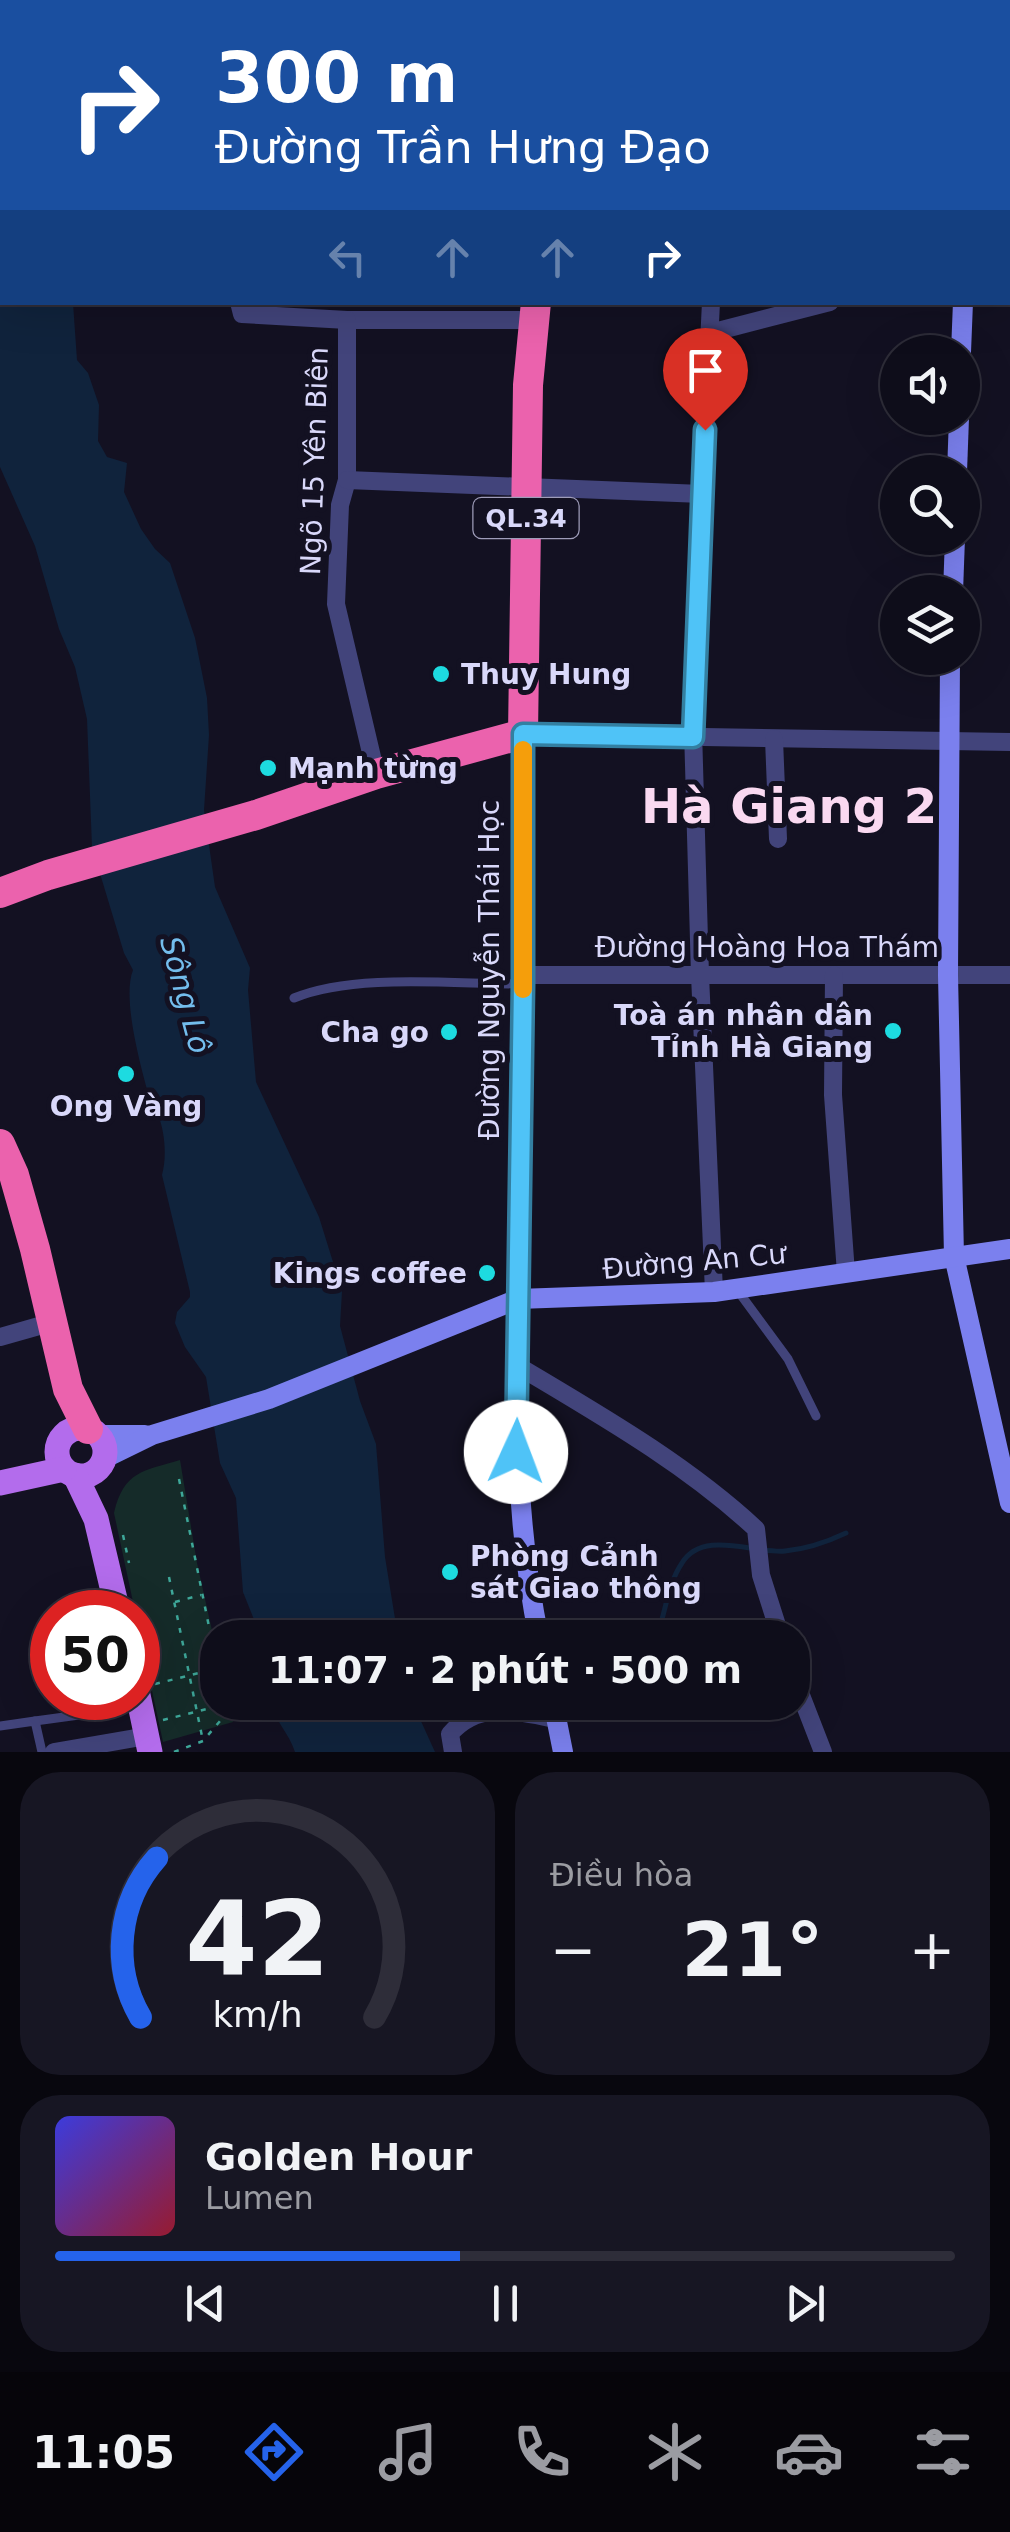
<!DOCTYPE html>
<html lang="vi">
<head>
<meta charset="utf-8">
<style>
	:root { --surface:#0e0d1a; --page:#171623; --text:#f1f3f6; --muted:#9b9ca2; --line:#2e2d39; --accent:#2563eb }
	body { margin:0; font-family:"DejaVu Sans",sans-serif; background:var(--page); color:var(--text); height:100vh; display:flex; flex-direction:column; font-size:38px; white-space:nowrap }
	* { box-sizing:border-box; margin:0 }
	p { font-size:32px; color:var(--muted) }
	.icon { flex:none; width:55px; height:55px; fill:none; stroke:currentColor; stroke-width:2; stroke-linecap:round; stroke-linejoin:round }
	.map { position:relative; height:1752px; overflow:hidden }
	.details { display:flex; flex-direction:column; gap:20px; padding:20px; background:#08070e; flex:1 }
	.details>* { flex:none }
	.banner { position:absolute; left:0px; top:0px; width:1010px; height:305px; box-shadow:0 10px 40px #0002,0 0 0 2px var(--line); background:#1a4fa0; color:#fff; overflow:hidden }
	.controls { position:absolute; left:880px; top:335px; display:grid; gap:20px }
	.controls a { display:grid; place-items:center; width:100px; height:100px; border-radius:50%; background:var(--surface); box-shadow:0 10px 40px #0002,0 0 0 2px var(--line); font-size:50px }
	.speed { position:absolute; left:30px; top:1590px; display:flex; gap:20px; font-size:50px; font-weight:700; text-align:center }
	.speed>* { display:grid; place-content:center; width:130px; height:130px; border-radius:50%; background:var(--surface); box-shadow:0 10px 40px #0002,0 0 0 2px var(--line); line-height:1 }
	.speed .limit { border:15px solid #d22; background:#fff; color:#111 }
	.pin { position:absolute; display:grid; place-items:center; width:85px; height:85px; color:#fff; margin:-102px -42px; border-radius:50% 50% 50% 0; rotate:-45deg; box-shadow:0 0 10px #0007 }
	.pin .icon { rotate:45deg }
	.me { position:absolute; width:110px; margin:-55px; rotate:2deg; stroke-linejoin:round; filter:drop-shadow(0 0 8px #0008) }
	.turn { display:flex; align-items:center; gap:35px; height:210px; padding:0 50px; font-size:45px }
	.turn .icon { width:130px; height:130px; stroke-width:2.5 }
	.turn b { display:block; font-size:70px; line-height:85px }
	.lanes { display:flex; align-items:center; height:95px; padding:0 50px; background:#0003; justify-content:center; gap:50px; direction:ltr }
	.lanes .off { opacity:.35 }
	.big { font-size:75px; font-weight:700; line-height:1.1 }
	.details .card { flex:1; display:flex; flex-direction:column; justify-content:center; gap:15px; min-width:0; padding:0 35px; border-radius:40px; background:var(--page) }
	.details .dial { align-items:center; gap:0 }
	.dial svg { height:260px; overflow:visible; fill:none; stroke:var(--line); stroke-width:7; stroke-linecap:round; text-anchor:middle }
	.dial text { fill:var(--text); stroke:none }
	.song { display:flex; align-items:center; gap:30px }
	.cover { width:120px; height:120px; border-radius:15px; background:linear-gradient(135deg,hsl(240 70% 55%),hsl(350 70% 35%)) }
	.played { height:10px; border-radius:5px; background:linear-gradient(90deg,var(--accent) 45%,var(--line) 45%) }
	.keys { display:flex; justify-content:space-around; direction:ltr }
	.heat { display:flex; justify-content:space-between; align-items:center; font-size:55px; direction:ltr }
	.details .tiles { flex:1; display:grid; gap:20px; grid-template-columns:1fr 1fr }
	.card:last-child { grid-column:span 2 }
	.trip { position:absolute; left:200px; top:1620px; width:610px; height:100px; border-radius:40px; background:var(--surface); box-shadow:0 10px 40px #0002,0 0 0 2px var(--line); font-weight:700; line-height:100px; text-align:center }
	.dock { display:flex; height:160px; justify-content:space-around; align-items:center; background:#06050a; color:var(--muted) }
	.dock .icon { width:70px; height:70px }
	.dock .current { color:var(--accent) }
	.dock b { font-size:45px; color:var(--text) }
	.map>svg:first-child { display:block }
	.green { fill:#152b29 }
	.water { fill:#10233c }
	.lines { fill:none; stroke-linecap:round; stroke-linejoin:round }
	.stream { stroke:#10233c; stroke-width:5 }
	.path { stroke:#3ea799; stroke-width:2.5; stroke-dasharray:5 8; stroke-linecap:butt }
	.lane { stroke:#42447b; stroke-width:9 }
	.street { stroke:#42447b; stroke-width:18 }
	.secondary { stroke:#7b80ee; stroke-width:20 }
	.primary { stroke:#b36cec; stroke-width:25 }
	.highway { stroke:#eb62ad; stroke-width:30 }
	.route-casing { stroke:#337fa1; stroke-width:25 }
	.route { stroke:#4fc3f7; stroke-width:18 }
	.slow { stroke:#f59e0b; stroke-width:18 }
	.poi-dot { fill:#1ddbe0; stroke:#131122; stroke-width:4 }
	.labels { text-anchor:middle; stroke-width:10; stroke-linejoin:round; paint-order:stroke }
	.shield { fill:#131122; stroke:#9e9cb9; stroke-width:2.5 }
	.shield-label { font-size:25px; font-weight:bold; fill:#d9d8fa }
	.street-label { font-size:28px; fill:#d9d8fa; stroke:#131122 }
	.poi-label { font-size:28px; font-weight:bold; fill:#d9d8fa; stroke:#131122; text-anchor:start }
	.water-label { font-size:30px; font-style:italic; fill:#73bded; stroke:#131122 }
	.town-label { font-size:48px; font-weight:bold; fill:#fad9f1; stroke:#131122 }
</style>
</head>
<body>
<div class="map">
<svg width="1010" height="1752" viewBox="0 0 1010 1752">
	<rect width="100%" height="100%" fill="#131122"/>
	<!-- green -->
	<g class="green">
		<path d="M0,0H216L2,2V67Z"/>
		<path d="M180,1460L197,1563L217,1653L218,1702L228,1703L233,1722L163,1742L114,1513C124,1471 143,1471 180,1460Z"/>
	</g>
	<!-- water -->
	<g class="water">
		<path d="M0,63L2,302L73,303L77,360L88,373L99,405L98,441L107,457L127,463L124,492L141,529L155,549L170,563L195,638L207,698L209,735L204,810L215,887L250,968L248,990L256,1082L319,1217L342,1291L340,1326L360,1401L376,1444L385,1557L398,1637H261L243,1592L236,1498L220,1463L206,1377L185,1347L175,1323L177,1312L190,1297V1292L162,1175C167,1156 165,1133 158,1114C155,1107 150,1101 148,1093C140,1063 122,998 133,970L124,953L92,847L87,719L75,667L59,629L35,546L0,467Z"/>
		<path d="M271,1703H421L420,1719L435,1752H295C289,1733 275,1721 271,1703Z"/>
	</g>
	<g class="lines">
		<!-- stream -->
		<path class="stream" d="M656,1638C666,1613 667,1585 682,1563C703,1529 754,1554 785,1551C806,1549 827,1542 846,1533"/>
		<!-- path -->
		<g class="path">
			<path d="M179,1479L218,1671"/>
			<path d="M123,1535L129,1563"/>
			<path d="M169,1577L203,1741"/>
			<path d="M175,1602L201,1595"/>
			<path d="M139,1615L153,1680"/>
			<path d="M155,1684L215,1669"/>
			<path d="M163,1720L223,1705"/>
			<path d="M174,1752L203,1741L226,1714L224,1702"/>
		</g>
		<!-- lane -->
		<g class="lane">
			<path d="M294,998C354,973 454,984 520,984"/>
			<path d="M738,1291L788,1359L816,1416"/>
			<path d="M35,1721L79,1715"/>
			<path d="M0,1726L35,1721L42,1752"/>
		</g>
		<!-- street -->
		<g class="street">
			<path d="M467,2L468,0"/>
			<path d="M1008,52H1010"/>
			<path d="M1008,132H1010"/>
			<path d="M1008,293H1010"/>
			<path d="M239,302L242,314L347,320H533"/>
			<path d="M711,302L692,695L700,975L714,1292"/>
			<path d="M347,320V480L340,505L336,604L376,774"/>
			<path d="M710,333L830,302"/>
			<path d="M347,480L702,494"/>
			<path d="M523,734L1010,742"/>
			<path d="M774,739L778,839"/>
			<path d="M523,975H1010"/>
			<path d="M834,975L833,1095L846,1273"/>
			<path d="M0,1337L53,1322"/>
			<path d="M518,1366C600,1415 686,1464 756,1529L761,1575L781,1638"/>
			<path d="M792,1672L823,1752"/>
			<path d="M54,1752L147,1736"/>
			<path d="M453,1752L450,1734C479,1700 518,1712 556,1719"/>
		</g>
		<!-- secondary -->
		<g class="secondary">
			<path d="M975,2V0"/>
			<path d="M961,352L963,302"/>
			<path d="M957,472L959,418"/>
			<path d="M953,592L955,538"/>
			<path d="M950,658L948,975L954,1256L1010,1503"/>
			<path d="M523,734C523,889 522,1044 519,1198C517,1345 509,1493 539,1638"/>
			<path d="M99,1435H145"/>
			<path d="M105,1458L152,1435L269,1399L518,1299L714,1292L1010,1249"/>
			<path d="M553,1702L563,1752"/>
		</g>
		<!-- primary -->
		<g class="primary">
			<circle cx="81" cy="1452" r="24"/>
			<path d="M75,1475L96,1519L118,1612"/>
			<path d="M0,1483L64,1469"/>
			<path d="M138,1695L150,1752"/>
		</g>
		<!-- highway -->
		<g class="highway">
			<path d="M649,2L650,0"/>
			<path d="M0,893L48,875L256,815L376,774L523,734L528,385L536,302"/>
			<path d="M0,1144L14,1175L35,1249L68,1389L88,1429"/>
		</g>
	</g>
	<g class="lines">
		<defs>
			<path id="route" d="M516,1452L523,984V734L693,737L705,430"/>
		</defs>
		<!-- route casing -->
		<use href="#route" class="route-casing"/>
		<!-- route -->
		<use href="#route" class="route"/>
		<!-- slow -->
		<path class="slow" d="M523,989V750"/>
	</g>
	<!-- markers -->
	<g class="poi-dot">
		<circle cx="441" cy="674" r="10"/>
		<circle cx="268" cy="768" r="10"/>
		<circle cx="893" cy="1031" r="10"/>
		<circle cx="449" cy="1032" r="10"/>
		<circle cx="126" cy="1074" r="10"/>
		<circle cx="487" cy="1273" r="10"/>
		<circle cx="450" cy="1572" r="10"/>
	</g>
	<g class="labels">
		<!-- shield labels -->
		<rect class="shield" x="473.5" y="498" width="105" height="40" rx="8"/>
		<g class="shield-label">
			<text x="526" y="527">QL.34</text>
		</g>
		<!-- street labels -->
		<g class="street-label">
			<text transform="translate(314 461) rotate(-88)" y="10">Ngõ 15 Yên Biên</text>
			<text x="767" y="957">Đường Hoàng Hoa Thám</text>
			<text transform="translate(489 970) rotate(-90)" y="10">Đường Nguyễn Thái Học</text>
			<text transform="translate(694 1261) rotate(-5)" y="10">Đường An Cư</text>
		</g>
		<!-- poi labels -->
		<g class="poi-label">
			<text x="461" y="684">Thuy Hung</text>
			<text x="288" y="778">Mạnh từng</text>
			<text x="873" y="1025" text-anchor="end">Toà án nhân dân<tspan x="873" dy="32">Tỉnh Hà Giang</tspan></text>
			<text x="429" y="1042" text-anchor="end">Cha go</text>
			<text x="126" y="1116" text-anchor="middle">Ong Vàng</text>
			<text x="467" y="1283" text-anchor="end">Kings coffee</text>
			<text x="470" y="1566">Phòng Cảnh<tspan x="470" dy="32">sát Giao thông</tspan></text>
		</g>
		<!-- water labels -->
		<g class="water-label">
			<text transform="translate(185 995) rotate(75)" y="10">Sông Lô</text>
		</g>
		<!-- town labels -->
		<g class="town-label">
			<text x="789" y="823">Hà Giang 2</text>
		</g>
	</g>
</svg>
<div class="controls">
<a><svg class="icon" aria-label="sound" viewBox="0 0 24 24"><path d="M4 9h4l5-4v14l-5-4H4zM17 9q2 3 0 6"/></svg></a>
<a><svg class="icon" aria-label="search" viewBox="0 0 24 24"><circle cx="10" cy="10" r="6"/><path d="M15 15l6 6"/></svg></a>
<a><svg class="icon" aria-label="layers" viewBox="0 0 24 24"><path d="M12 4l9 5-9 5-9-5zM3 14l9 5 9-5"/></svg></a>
</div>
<div class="speed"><div class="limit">50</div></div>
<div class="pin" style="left:705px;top:430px;background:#d93025"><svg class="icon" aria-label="arrive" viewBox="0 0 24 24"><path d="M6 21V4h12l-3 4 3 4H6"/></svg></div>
<svg class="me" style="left:516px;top:1452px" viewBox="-20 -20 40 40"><circle r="19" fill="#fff"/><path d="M0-13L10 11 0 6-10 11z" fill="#4fc3f7"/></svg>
<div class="trip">11:07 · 2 phút · 500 m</div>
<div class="banner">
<div class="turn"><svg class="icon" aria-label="right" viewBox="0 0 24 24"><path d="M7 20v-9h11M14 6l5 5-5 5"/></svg><div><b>300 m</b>Đường Trần Hưng Đạo</div></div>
<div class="lanes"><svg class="icon off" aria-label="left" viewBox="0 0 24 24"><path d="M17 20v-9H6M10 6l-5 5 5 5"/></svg><svg class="icon off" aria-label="ahead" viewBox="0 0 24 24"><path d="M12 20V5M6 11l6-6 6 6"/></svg><svg class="icon off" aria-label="ahead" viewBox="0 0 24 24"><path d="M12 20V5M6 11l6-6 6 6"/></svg><svg class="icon" aria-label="right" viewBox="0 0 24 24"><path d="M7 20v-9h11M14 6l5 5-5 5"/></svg></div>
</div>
</div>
<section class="details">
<div class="tiles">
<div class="card dial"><svg viewBox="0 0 100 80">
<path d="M14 69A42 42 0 1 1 86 69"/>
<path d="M14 69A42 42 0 0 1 19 20" stroke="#2563eb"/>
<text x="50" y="56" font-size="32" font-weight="700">42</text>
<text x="50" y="72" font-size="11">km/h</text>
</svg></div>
<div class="card"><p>Điều hòa</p>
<div class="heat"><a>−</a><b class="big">21°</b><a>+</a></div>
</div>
<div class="card">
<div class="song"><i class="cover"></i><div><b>Golden Hour</b><p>Lumen</p></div></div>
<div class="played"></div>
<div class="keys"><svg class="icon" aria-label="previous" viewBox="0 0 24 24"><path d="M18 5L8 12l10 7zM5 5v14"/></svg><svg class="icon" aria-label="pause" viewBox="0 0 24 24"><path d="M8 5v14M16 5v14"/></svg><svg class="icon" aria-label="next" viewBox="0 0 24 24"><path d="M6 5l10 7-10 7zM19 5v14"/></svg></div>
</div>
</div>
</section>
<nav class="dock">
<b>11:05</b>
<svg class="icon current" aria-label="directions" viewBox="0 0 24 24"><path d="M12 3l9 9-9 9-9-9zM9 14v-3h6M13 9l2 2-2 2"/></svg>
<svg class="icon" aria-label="music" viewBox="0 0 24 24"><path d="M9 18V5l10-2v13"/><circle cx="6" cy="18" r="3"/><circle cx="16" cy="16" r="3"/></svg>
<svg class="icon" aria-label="phone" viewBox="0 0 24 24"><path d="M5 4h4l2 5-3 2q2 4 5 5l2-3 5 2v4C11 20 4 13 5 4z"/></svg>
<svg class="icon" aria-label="climate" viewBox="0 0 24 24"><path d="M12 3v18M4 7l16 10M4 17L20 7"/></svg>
<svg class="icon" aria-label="car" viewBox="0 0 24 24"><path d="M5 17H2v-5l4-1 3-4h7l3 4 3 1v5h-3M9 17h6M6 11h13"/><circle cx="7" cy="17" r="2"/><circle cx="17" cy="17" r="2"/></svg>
<svg class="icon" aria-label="filters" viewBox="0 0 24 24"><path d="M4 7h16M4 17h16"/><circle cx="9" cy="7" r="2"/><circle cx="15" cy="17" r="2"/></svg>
</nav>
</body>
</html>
